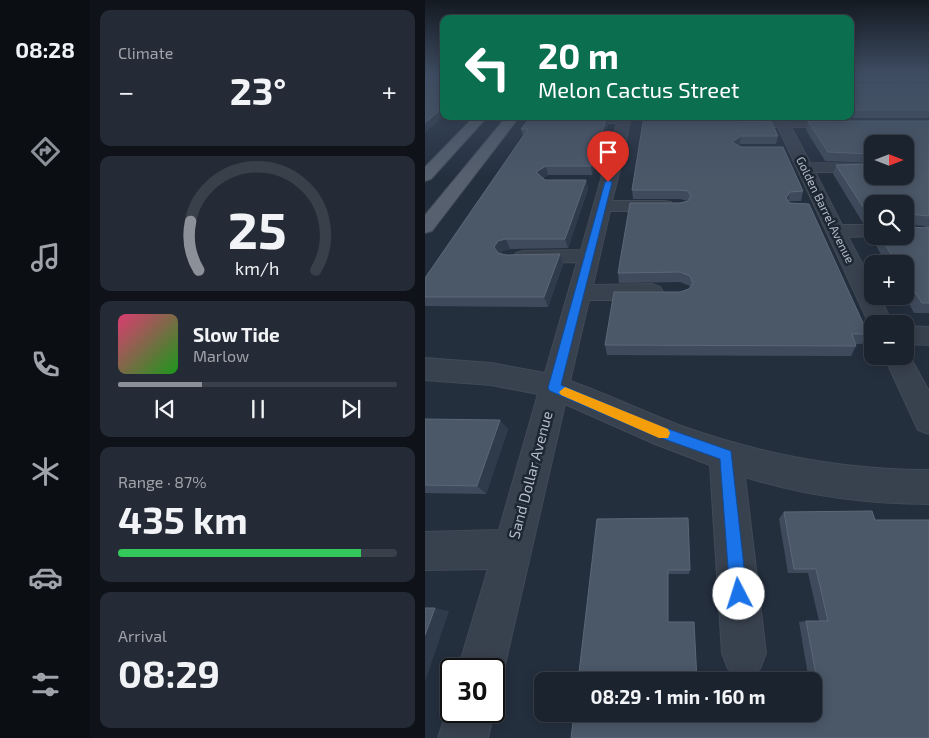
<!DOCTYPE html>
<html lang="en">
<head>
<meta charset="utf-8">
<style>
	:root { --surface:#1b232e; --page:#242b36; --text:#f1f3f6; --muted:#a0a4aa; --line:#39404a; --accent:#8c9099 }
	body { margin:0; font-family:"Exo 2",sans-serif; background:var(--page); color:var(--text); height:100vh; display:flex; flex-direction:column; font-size:19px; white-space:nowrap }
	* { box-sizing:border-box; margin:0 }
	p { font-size:16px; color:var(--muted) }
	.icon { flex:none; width:28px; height:28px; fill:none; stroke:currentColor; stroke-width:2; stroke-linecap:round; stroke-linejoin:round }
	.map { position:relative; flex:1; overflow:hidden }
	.details { display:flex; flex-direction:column; gap:10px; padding:10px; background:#0f1319; width:335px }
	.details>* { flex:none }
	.guide { position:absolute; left:15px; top:15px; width:414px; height:105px; border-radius:10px; box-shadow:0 2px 12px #0003,0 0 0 1px var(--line); background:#0b6e4f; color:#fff; overflow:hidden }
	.needle { width:32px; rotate:90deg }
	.buttons { position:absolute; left:439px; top:135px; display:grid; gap:10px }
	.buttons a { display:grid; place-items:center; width:50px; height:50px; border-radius:10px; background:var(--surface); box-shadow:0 2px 12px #0003,0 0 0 1px var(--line); font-size:25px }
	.speed { position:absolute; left:15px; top:658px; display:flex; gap:10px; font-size:25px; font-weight:700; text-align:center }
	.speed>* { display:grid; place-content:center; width:65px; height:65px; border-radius:50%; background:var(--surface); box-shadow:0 2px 12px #0003,0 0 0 1px var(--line); line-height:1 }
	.speed .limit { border:2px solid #111; border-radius:8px; background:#fff; color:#111 }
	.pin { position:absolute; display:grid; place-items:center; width:42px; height:42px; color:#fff; margin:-51px -21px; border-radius:50% 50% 50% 0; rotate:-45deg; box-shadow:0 0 5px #0007 }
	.pin .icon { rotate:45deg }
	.me { position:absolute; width:55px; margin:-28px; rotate:355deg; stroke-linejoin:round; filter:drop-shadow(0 0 4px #0008) }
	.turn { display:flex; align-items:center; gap:18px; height:105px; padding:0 15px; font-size:22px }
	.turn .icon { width:65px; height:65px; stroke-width:2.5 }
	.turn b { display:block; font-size:35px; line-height:42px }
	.big { font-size:38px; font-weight:700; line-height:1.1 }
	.details .widget { flex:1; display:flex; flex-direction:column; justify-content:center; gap:8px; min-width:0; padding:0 18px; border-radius:10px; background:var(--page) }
	.details .dial { align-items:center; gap:0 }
	.dial svg { height:130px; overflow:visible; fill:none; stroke:var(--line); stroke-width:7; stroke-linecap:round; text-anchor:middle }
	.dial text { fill:var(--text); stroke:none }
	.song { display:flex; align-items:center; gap:15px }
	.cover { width:60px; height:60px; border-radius:8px; background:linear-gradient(135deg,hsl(340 70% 55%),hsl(120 70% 35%)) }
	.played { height:5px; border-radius:2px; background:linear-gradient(90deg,var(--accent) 30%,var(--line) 30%) }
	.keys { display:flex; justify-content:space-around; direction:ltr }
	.heat { display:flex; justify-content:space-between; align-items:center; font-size:28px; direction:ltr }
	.charge { height:8px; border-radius:4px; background:linear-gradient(90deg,#34c759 87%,var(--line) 0) }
	.trip { position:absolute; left:109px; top:672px; width:288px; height:50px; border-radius:10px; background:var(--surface); box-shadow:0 2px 12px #0003,0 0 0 1px var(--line); font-weight:700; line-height:50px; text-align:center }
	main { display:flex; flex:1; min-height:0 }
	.dock { display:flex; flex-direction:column; width:90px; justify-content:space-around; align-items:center; background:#0b0e12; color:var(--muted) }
	.dock .icon { width:35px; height:35px }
	.dock .current { color:var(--accent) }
	.dock b { font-size:22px; color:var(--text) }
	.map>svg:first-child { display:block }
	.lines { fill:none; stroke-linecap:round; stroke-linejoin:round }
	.minor-casing { stroke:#414a57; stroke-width:2 }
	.major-casing { stroke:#414a57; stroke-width:2 }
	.minor { fill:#38414e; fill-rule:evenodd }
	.major { fill:#56606e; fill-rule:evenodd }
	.wall { fill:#3f4b5c; fill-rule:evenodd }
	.shaded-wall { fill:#2f3b4b }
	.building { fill:#4b5868; stroke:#5c6777 }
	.route { fill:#1a73e8; stroke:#114b97 }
	.slow { fill:#f59e0b }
	.labels { text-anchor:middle; stroke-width:5; stroke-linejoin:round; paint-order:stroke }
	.far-street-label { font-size:12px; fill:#b4bcc9; stroke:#1d2633 }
	.street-label { font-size:15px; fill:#b4bcc9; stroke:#1d2633 }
</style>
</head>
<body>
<main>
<nav class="dock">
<b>08:28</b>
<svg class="icon current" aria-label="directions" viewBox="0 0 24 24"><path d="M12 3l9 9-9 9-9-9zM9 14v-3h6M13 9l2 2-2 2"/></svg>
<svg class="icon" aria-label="music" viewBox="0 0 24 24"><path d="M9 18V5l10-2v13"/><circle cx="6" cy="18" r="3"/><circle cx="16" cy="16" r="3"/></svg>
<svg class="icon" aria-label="phone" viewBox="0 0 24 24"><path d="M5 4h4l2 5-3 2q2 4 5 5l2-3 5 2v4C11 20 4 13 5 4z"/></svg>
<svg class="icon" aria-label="climate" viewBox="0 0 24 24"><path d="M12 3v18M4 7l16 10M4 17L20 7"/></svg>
<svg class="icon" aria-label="car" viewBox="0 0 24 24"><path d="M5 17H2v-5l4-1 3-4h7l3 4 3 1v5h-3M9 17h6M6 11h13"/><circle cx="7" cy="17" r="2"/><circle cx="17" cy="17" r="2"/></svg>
<svg class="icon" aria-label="filters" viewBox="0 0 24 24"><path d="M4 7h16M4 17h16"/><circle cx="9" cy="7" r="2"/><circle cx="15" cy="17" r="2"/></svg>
</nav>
<section class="details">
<div class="widget"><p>Climate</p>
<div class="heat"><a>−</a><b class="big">23°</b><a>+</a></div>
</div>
<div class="widget dial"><svg viewBox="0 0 100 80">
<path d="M14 69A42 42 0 1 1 86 69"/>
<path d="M14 69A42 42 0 0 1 9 39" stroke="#8c9099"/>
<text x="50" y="56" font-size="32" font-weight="700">25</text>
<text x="50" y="72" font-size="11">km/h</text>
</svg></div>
<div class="widget">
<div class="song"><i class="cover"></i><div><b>Slow Tide</b><p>Marlow</p></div></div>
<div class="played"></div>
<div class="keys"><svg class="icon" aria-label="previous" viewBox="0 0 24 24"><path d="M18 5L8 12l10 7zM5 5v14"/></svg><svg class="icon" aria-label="pause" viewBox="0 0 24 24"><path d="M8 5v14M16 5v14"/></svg><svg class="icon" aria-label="next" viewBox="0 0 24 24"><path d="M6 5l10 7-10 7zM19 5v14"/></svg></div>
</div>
<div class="widget"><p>Range · 87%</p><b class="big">435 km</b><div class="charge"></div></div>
<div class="widget"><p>Arrival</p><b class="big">08:29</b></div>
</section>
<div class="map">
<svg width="504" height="738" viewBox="0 0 504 738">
	<rect width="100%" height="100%" fill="#242f3e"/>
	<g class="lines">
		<defs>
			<g id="minor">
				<path d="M464,75H475L489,86L488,88H480Z"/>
				<path d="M142,116H206L200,145L193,149L186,145L192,123H146L140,119Z"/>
				<path d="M309,116H321L322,120H425L426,123L425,126L420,127H366L385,163L448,164L447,170L442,172H390L417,225H448V236H450L423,237L448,284V296H454L468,324H448L447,330L353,127H312Z"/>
				<path d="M188,160L196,165L187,201H240L246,202L249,206L246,210L240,211H185L168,285L227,284L235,287L238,292L235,297L227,300H164L145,381C185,395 223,414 262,428C340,455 421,470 504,470V504C441,504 380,496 320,477L341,653L335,669L319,675L303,669L297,653L285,465L230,444L140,404L79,669L72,685L69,686V669H33L63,569L0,570V532L74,530L113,394L66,385L0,380V358L66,363L120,373L152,262L98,263L91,261L88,257L91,253L98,251L156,250L180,165Z"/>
				<path d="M480,326L504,327V345L480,344Z"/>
				<path d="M480,348L504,391V434L493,430L459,356H480Z"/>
				<path d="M26,698V711L69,710L63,738H13Z"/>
			</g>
			<g id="major">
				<path d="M50,116H63L6,179L0,181V167Z"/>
				<path d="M82,116H95L7,231L0,233V215Z"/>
			</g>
		</defs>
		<!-- minor casing -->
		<use href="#minor" class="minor-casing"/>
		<!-- major casing -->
		<use href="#major" class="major-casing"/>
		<!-- minor -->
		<use href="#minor" class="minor"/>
		<!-- major -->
		<use href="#major" class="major"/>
	</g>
	<!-- wall -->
	<g class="wall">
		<path d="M425,75H504V82H425L427,84H504V118H374L373,116H425Z"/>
		<path d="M322,116H340L339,118H323Z"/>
		<path d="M123,117H182L183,125L167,175H123L118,178L120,180H161L163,189L143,248L85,249L77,251L76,254L138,264L123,307L0,306V278L98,136L96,129Z"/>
		<path d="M313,121L353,136L351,144H315L313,145L378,191L376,201H363L443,334L437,344H431V346L426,356L182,355L180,345L255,292L264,289L265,287V286L255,282L194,283L193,273L255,203L263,201L255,199H208L207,190Z"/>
		<path d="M383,121H504V313H489L480,296V264H461L447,238L448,236H480L448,204V224L438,223L408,174L411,165L480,176L448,144V163L400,161L381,130ZM484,225L499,226L501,228L484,227Z"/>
		<path d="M0,419L83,429L61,494L0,493Z"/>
		<path d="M359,512L504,738L149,714H388V681H384L374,622L381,621H394L383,573H363L354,519Z"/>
		<path d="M172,519L265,570L264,574H243V622L272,681Z"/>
	</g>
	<!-- shaded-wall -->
	<g class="shaded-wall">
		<path d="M19,107V116L0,133V123Z"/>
		<path d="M182,117L183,125L167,175L166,166Z"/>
		<path d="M316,136L315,144L306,151L307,142Z"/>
		<path d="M121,166L123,175L113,181L111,172Z"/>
		<path d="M161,180L163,189L143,248L140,239Z"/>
		<path d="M365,192L363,201L361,198Z"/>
		<path d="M81,239L85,249L77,251L73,257L69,247L73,241Z"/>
		<path d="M135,254L138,264L123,307L119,297Z"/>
		<path d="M75,420L83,429L61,494L52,486Z"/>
		<path d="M10,608L24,611L0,682V635Z"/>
	</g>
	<!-- building -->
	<g class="building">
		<path d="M8,75H19V107L0,123V80Z"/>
		<path d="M425,75H427L425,82L427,84H504V110H425Z"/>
		<path d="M106,116L182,117L166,166H121L111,172L120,180H161L140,239H81L73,241L69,247L73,253L81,255L135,254L119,297H0V278L103,129H96Z"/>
		<path d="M219,116H311L313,121H346L353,136H316L307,142L316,147H358L378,191L365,192L361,198L365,203L384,204L443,334H427L431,346L180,345L189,292H255L264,289L268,283L265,276L255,272L193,273L205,203H255L263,201L266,196L263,191L255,190H207Z"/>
		<path d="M383,121H504V216L485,214L483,216L484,227L504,228V303H497L480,276V264H472L455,236H480V204H448V214L442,213L411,165L448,164V176H480V144H448V154L403,152Z"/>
		<path d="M0,419L75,420L52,486L0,485Z"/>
		<path d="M447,511L450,520H504V738H146L149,714H388V712H398L381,621H403L391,569H369L359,512Z"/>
		<path d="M263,518L265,570H243V622H269L272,681H153L172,519Z"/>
		<path d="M0,608H10L0,635Z"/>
	</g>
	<!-- sky -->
	<linearGradient id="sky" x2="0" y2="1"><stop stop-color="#141a22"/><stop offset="0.42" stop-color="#3f4d63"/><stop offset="1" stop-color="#3f4d63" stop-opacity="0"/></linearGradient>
	<rect width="504" height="178" fill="url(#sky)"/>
	<!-- route -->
	<path class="route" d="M183,180L187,182L136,385L232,425L306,451L322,594L320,600L314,602L308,600L305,594L295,459L225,434L125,391L123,388L180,182Z"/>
	<!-- slow -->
	<path class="slow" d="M140,387L243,429L245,433L243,438H234L136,395L134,392Z"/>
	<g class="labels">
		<!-- far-street labels -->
		<g class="far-street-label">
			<text transform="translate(400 210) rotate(64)" y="4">Golden Barrel Avenue</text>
		</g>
		<!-- street labels -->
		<g class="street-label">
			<text transform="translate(106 475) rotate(-75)" y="5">Sand Dollar Avenue</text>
		</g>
	</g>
</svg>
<div class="buttons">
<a><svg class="needle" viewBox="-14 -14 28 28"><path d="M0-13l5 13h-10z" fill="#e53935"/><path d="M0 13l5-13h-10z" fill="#a0a4aa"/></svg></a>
<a><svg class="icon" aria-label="search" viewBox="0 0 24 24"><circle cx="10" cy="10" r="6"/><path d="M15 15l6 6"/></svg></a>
<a>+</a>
<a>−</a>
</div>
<div class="speed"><div class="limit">30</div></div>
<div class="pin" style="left:183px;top:182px;background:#d93025"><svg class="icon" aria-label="arrive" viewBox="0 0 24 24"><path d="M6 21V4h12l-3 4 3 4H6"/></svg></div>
<svg class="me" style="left:314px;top:594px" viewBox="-20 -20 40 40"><circle r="19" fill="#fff"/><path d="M0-13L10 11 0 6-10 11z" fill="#1a73e8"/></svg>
<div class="trip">08:29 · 1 min · 160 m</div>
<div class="guide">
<div class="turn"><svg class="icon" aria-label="left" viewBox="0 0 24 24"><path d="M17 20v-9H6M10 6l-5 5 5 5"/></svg><div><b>20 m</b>Melon Cactus Street</div></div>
</div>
</div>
</main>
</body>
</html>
